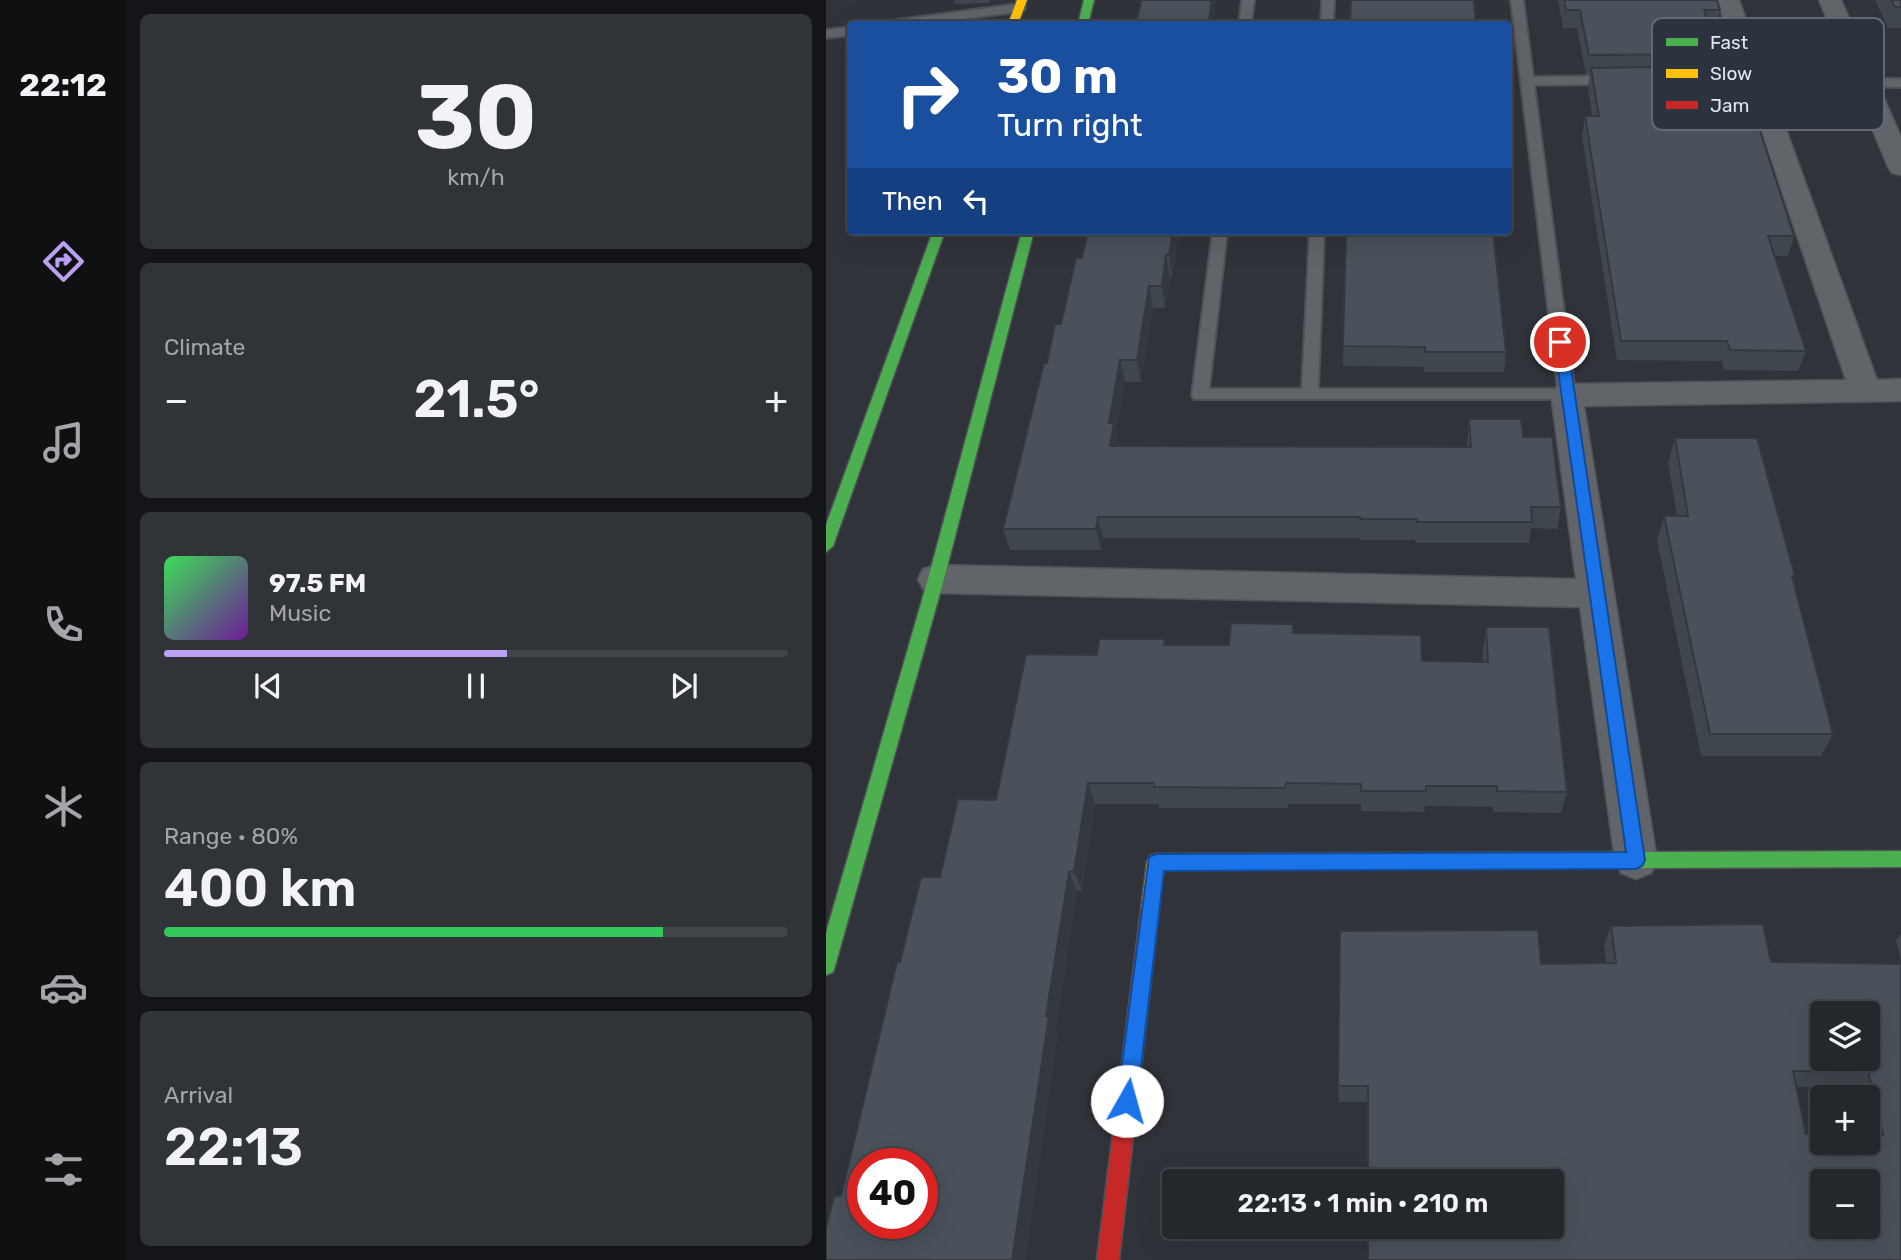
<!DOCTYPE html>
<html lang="en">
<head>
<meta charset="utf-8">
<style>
	:root { --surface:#24272c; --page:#303338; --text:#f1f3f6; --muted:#a3a5a9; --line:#414448; --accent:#bca0f2 }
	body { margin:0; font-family:Rubik,sans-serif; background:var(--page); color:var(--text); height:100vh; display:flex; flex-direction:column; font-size:26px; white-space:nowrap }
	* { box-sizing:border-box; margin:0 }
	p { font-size:23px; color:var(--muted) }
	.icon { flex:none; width:38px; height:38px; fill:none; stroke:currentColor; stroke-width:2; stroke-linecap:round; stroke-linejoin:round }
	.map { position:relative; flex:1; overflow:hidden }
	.details { display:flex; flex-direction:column; gap:14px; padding:14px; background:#141518; width:700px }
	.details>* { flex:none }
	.hud { position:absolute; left:21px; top:21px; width:665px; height:214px; border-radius:7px; box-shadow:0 7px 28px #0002,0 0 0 2px var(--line); background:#1a4fa0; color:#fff; overflow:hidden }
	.fabs { position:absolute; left:984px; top:1001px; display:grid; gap:14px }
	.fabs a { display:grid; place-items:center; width:70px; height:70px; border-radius:7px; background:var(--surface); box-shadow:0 7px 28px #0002,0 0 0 2px var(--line); font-size:35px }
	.speed { position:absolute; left:21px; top:1148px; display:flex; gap:14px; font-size:35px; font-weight:700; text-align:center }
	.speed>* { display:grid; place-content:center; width:91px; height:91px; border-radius:50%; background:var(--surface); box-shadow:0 7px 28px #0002,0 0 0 2px var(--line); line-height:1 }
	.speed .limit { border:10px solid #d22; background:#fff; color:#111 }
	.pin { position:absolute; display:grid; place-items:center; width:60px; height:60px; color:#fff; margin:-30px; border:4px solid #fff; border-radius:50%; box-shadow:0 2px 7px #0007 }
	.me { position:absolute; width:77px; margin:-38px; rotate:7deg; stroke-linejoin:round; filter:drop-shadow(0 0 5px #0008) }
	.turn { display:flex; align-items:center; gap:24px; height:147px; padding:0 35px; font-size:32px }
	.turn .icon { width:91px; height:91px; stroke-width:2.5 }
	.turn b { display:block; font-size:49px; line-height:60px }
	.then { display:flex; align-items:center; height:66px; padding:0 35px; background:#0003; gap:14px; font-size:26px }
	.big { font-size:52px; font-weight:600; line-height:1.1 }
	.details .tile { flex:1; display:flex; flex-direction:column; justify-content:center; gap:10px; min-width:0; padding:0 24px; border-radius:10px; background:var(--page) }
	.details .dial { align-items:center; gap:0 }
	.dial b { font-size:91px; line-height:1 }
	.song { display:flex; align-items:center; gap:21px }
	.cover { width:84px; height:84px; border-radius:10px; background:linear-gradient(135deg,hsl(130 70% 55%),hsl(280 70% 35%)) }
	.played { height:7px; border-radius:4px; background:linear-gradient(90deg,var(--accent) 55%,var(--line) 55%) }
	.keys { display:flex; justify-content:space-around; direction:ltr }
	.heat { display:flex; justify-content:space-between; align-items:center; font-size:38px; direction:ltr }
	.charge { height:10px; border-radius:5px; background:linear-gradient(90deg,#34c759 80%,var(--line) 0) }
	.trip { position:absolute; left:336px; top:1169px; width:402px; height:70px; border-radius:7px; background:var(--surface); box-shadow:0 7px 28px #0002,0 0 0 2px var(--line); font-weight:600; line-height:70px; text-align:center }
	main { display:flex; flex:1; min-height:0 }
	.tab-bar { display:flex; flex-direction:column; width:126px; justify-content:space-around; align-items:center; background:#0e1012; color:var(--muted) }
	.tab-bar .icon { width:49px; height:49px }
	.tab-bar .current { color:var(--accent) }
	.tab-bar b { font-size:32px; color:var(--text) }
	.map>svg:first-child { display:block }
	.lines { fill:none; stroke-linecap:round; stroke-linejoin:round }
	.lane-casing { stroke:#4e5156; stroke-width:4 }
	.street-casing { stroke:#4e5156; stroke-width:3 }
	.fast-casing { stroke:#4e5156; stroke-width:3 }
	.slow-casing { stroke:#4e5156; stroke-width:3 }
	.jam-casing { stroke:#4e5156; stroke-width:3 }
	.lane { fill:#61656a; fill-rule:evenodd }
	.street { fill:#61656a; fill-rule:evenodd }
	.fast { fill:#4caf50; fill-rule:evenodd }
	.slow { fill:#ffc107; fill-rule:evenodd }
	.jam { fill:#c62828; fill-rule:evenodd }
	.wall { fill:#40464d; fill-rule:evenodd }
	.shaded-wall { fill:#34393f }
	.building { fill:#4a515a; stroke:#34393f; stroke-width:2; fill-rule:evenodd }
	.route { fill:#1a73e8; stroke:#114b97; stroke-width:2 }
	.key { fill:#2c333e; stroke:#636973; stroke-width:2 }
	.key-label { font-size:19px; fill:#e2e6ee }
</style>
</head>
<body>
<main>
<nav class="tab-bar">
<b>22:12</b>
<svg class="icon current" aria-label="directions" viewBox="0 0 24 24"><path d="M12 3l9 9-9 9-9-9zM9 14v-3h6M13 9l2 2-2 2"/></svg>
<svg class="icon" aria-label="music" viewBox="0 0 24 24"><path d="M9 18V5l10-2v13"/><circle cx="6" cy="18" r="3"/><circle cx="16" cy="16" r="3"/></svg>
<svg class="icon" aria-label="phone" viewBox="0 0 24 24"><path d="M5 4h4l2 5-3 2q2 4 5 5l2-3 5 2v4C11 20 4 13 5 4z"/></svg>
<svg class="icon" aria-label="climate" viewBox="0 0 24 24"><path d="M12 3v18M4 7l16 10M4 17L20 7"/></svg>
<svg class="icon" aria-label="car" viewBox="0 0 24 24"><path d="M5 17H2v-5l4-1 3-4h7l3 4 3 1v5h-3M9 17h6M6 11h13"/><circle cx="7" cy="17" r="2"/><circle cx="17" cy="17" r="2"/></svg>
<svg class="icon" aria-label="filters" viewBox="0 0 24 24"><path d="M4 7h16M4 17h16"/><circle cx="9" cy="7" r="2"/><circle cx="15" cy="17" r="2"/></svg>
</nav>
<section class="details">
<div class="tile dial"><b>30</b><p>km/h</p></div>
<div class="tile"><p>Climate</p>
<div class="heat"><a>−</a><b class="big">21.5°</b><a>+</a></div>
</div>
<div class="tile">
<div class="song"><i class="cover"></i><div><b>97.5 FM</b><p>Music</p></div></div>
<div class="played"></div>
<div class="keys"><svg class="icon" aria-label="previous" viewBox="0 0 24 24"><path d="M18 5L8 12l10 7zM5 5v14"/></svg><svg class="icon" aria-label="pause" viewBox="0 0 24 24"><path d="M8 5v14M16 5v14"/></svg><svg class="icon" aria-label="next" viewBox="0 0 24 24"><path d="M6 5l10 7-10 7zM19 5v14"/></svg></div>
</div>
<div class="tile"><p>Range · 80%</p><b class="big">400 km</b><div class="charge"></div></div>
<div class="tile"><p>Arrival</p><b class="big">22:13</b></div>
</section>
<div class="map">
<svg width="1075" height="1260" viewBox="0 0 1075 1260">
	<rect width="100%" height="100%" fill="#30343a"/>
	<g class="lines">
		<defs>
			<g id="lane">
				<path d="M416,0H428L425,24H413Z"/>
				<path d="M496,0H508L507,24H495Z"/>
				<path d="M685,0H697L707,77L787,76L793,80L787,84L708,85L749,395L747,399H368L366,395L387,231H401L383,389H476L484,231H498L492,389H732Z"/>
				<path d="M193,4L199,8L197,11L95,24H65L71,20Z"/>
				<path d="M24,27V35L0,38V30Z"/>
				<path d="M873,76L1075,79V87L868,83L867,80Z"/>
			</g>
			<g id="street">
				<path d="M891,0H913L1051,380L1075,379V401L758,406L831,860L825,873L810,879L795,873L789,860L754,607L110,593L97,589L92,579L97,569L110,565L750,579L725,395L730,387L741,384L1020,380Z"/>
				<path d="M993,0H1015L1075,137V175L1066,173L1062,167Z"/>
			</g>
			<g id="fast">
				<path d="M258,0H268L262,24H252Z"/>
				<path d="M107,231H119L7,546L0,552V525Z"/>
				<path d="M196,231H208L118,579L9,966L7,972L0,975V933L102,579Z"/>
				<path d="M1075,851V867L598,869L592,867L589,861L592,855L598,853Z"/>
			</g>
			<g id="slow">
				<path d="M191,0H201L192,24H182Z"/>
				<path d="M598,853L604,855L607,861L604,867L598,869L338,870L331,916L324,919L317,916L315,910L321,862L324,856L330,854Z"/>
			</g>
			<path id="jam" d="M324,901L331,904L333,910L293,1260H271L315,910L317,904Z"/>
		</defs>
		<!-- lane casing -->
		<use href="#lane" class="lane-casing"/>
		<!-- street casing -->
		<use href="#street" class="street-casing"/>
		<!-- fast casing -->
		<use href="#fast" class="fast-casing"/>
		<!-- slow casing -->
		<use href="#slow" class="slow-casing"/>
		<!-- jam casing -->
		<use href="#jam" class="jam-casing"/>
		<!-- lane -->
		<use href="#lane" class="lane"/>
		<!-- street -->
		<use href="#street" class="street"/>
		<!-- fast -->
		<use href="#fast" class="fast"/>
		<!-- slow -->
		<use href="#slow" class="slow"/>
		<!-- jam -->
		<use href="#jam" class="jam"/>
	</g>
	<!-- wall -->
	<g class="wall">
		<path d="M128,0H164L163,3L129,4Z"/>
		<path d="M732,0H891L894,10L890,29H884L891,54L888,66L913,121L968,236L962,256H949L980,351L972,371L898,370L896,361L791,360L756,136L759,116H766L762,87L764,74H760L751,28H737Z"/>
		<path d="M1049,0H1075V28H1062Z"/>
		<path d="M262,231H353L346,277H344L339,308H327L315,382H299L290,430L293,446L641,447L643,419L697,437L735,507L731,529L705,528L703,543H590L589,540H534V538H277L275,550H184L177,529L221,363L235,324L256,258Z"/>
		<path d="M520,231L680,352L678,372H598V367L517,366Z"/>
		<path d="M849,438L969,576L967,580L1007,734L995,756H875L831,540L838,516H851L842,463Z"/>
		<path d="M660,627L741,792L735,813L667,812V807L599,806L598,812L535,811V804H462V808H333V804H269L256,891H251L230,1029L232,1033L199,1260H0L15,1196L74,962L114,877L170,800L271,655L339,639L340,645H403L468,633L596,661L657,662V650Z"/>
		<path d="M785,926L945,962L1075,964V1260L542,1102H513L512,1086L715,964L780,963L778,945ZM970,1087H1026L1029,1097H1041V1143L980,1134Z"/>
		<path d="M1075,934V961L1070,940Z"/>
	</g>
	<!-- shaded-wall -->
	<g class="shaded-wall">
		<path d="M386,0H390L387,24H383Z"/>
		<path d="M347,231H353L346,277L343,255Z"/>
		<path d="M340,255L344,277L339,308L336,286Z"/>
		<path d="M323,286L327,308L315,382L311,360Z"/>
		<path d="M294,360L299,382L290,430L293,444L289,467L284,446L283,423Z"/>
		<path d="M272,517L277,538L275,550L270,529Z"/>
		<path d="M262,783L269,804L256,891L248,872Z"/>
		<path d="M243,872L251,891L230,1029L232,1033L199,1260H186L220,1016Z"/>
	</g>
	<!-- building -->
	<g class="building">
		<path d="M315,0H386L383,20H381L380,24H310Z"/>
		<path d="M525,0H648L650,24H524Z"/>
		<path d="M738,0H891L894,10H878L891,54L763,55L754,10H740Z"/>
		<path d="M1065,0H1075V7H1069Z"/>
		<path d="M895,66L913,121H931L968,236H942L980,351L904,350L901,341H795L759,116H773L765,68Z"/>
		<path d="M262,231H347L343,255H340L336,286H323L311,360H294L283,423H288L284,446L645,447L643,419H695L697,437H726L735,507H705L706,522H591V519H534V517H272L270,529H177L218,363H221L229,324H235L250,258H256Z"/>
		<path d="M520,231H667L680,352H599V347L517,346Z"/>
		<path d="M849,438H931L969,576H966L1007,734H884L838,516H862Z"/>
		<path d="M405,623L467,624V633L595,635L596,661L662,662L660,627H723L741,792L671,791V786H600V791H535V784L460,783L459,788L328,787V783H262L248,872H243L220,1016H223L186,1260H0V1228L8,1196H15L71,962H74L95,877H114L132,799L170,800L200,654L271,655L273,639H339L338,645H403ZM37,1164H96V1223H37Z"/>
		<path d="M937,924L945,962L1075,964V1260H542V1227H726V1181H542V1086H512L514,931L712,930L715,964L790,963L785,926ZM996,1013H1041V1059H996ZM967,1071H1042L1057,1135H1041V1143H996V1134H980ZM996,1181H1041V1227H996Z"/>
	</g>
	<!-- route -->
	<path class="route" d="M734,338L741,342L819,860L816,866L810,869L338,871L311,1101L308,1108L301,1111L294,1108L291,1101L323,857L330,854L800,852L728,342Z"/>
	<!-- legend -->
	<rect x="826" y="18" width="232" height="112" rx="10" class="key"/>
	<rect x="840" y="38" width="32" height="8" fill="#4caf50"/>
	<rect x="840" y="69" width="32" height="9" fill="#ffc107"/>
	<rect x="840" y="101" width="32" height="8" fill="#c62828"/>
	<g class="key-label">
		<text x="884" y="49">Fast</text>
		<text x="884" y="80">Slow</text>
		<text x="884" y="112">Jam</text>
	</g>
</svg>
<div class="fabs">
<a><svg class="icon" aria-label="layers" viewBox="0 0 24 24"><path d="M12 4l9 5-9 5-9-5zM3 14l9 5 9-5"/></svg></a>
<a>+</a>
<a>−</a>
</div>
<div class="speed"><div class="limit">40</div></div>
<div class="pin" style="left:734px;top:342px;background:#d93025"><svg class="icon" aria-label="arrive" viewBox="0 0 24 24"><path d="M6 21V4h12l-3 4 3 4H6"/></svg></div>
<svg class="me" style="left:301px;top:1101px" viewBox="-20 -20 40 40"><circle r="19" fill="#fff"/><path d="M0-13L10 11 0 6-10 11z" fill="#1a73e8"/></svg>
<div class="trip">22:13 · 1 min · 210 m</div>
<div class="hud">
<div class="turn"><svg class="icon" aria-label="right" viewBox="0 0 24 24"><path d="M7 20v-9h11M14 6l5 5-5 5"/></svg><div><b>30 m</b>Turn right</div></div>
<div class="then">Then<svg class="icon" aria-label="left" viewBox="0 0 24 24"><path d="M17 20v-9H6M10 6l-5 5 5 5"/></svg></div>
</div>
</div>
</main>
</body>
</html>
